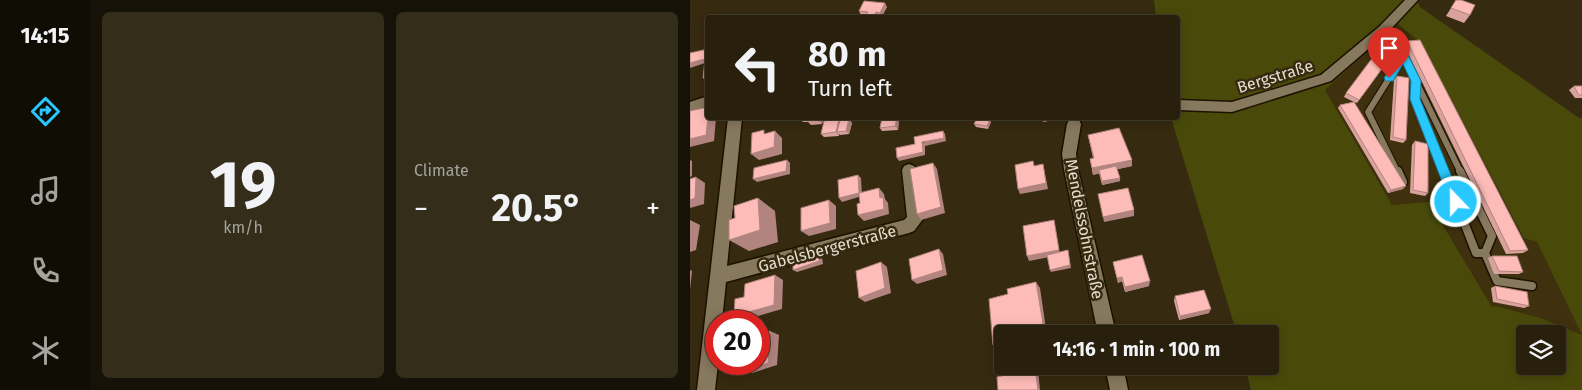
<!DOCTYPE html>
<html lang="en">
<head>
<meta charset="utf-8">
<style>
	:root { --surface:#28200c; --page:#342d1a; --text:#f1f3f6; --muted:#a5a39d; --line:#443e2d; --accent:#28c8ff }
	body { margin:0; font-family:"Fira Sans",sans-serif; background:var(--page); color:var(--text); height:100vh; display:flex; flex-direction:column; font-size:19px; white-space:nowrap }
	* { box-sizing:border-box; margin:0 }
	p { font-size:16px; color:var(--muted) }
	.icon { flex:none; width:28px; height:28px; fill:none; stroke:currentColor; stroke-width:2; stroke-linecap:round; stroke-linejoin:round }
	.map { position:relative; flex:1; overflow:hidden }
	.details { display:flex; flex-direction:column; gap:12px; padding:12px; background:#161207; width:600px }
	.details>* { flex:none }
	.guide { position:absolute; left:15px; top:15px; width:475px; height:105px; border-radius:5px; box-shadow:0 2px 12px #0003,0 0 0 1px var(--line); background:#28200c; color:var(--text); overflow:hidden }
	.controls { position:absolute; left:826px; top:325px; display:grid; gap:10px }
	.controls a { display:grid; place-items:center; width:50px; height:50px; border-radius:5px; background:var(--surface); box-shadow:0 2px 12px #0003,0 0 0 1px var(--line); font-size:25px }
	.speed { position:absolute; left:15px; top:310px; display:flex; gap:10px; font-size:25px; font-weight:700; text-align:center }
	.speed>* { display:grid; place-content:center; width:65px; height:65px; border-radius:50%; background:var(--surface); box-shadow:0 2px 12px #0003,0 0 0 1px var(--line); line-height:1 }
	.speed .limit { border:8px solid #d22; background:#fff; color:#111 }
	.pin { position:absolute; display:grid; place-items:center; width:42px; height:42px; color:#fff; margin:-51px -21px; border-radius:50% 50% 50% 0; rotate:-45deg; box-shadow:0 0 5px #0007 }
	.pin .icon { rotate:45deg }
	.me { position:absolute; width:55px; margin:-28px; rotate:338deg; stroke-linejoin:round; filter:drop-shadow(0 0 4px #0008) }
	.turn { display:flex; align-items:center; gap:18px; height:105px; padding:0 20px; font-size:22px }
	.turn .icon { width:65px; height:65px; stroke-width:2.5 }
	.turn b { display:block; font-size:35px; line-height:42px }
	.big { font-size:38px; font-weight:700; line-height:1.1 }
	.details .tile { flex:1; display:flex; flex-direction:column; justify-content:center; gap:8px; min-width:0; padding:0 18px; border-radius:8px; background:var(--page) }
	.details .dial { align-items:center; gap:0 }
	.dial b { font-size:65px; line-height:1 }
	.heat { display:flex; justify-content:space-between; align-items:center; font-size:28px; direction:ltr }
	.details .tiles { flex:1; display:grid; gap:12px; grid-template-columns:repeat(2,1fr) }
	.trip { position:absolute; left:304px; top:325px; width:285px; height:50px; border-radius:5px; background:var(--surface); box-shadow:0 2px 12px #0003,0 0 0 1px var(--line); font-weight:700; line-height:50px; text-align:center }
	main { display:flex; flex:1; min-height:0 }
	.menu { display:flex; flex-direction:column; width:90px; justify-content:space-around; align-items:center; background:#100d05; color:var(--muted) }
	.menu .icon { width:35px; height:35px }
	.menu .selected { color:var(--accent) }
	.menu b { font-size:22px; color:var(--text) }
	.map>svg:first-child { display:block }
	.built { fill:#3f300e }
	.green { fill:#494a0a; fill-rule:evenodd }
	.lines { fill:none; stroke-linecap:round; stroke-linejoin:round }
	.lane-far1-casing { stroke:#1d1200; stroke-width:8 }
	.lane-casing { stroke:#1d1200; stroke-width:11 }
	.street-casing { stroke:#1d1200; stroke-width:3 }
	.lane-far1 { stroke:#87795e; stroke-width:6 }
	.lane { stroke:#87795e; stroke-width:8 }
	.street { fill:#87795e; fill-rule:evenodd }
	.wall { fill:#daa29d }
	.shaded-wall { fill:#b18480 }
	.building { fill:#fdbcb7; stroke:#b18480 }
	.route { fill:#28c8ff; stroke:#1a82a6 }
	.labels { text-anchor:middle; stroke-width:5; stroke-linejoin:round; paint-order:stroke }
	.street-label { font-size:16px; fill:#e6decf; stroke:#362a10 }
</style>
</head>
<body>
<main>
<nav class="menu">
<b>14:15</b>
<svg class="icon selected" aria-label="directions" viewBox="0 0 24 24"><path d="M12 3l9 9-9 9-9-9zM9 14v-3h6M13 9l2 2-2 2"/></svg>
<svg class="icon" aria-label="music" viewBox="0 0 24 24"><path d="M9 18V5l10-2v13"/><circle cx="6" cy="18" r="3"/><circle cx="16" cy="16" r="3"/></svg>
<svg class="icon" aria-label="phone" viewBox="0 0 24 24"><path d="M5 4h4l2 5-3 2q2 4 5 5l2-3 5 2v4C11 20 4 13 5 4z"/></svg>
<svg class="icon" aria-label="climate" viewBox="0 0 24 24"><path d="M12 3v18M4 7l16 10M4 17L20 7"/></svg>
</nav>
<section class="details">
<div class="tiles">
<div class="tile dial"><b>19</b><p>km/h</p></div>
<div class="tile"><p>Climate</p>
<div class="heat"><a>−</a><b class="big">20.5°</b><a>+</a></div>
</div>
</div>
</section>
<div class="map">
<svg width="892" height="390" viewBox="0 0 892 390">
	<rect width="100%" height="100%" fill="#362a10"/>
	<!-- built -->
	<path class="built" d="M708,24L732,44L834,237L847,242L892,335L851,318L806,306L802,307L739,202L702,205L635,90Z"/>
	<!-- green -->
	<path class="green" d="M464,0H727L730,7L889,118H892V390H561L555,366H580V334H547L481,118H488V18L466,17ZM708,24L732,44L834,238L847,242L892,335L851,318L806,306L802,307L739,202L702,205L635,90ZM835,334H868V366H835Z"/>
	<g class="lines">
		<defs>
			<g id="lane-far1">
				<path d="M694,29L711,51L771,173"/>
				<path d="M726,83L725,99L754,173"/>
				<path d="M708,173L678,112L710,61L711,51"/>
			</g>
			<g id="lane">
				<path d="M708,171L713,182"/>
				<path d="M754,171L786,253H795"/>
				<path d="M770,171L802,236L795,253L807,281L842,286"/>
			</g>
			<g id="street">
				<path d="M715,0H728L698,32L641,81L542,112L488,110V100L542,102L631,75L690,26Z"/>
				<path d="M18,96V106L0,112V102Z"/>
				<path d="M38,118H52L37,266L214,220L217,217L212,170L214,166L219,164L224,166L226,170L233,219L224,231L219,233L36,282L32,321H26V364H28L25,390H7Z"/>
				<path d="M384,119L389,120L391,124L386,154L388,169L426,334H408L374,169L372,154L377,124L379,120Z"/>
				<path d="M415,366H433L438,390H420Z"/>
			</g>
		</defs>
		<!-- lane-far1 casing -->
		<use href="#lane-far1" class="lane-far1-casing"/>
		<!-- lane casing -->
		<use href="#lane" class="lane-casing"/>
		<!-- street casing -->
		<use href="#street" class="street-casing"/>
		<!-- lane-far1 -->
		<use href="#lane-far1" class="lane-far1"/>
		<!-- lane -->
		<use href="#lane" class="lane"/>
		<!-- street -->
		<use href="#street" class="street"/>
	</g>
	<!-- wall -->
	<g class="wall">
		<path d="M766,0L780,15L774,23L756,16Z"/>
		<path d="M197,7L192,16H188L187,18H177L176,15H171L169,11Z"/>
		<path d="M717,41L838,250L833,253L816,254L714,45Z"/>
		<path d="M702,55L667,103L664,102L713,189L698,193L648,108L650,105L664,102L654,97L656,93Z"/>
		<path d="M707,76L716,140L713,143L700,140L704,80Z"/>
		<path d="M884,86H892V98H885L879,90Z"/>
		<path d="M109,118H142L141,119L133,120L132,124L121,125L118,122H113Z"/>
		<path d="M192,118H209L208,130L192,131L190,128Z"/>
		<path d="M337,118H358L356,122Z"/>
		<path d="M149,119L150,121L159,119L162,123L159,134L150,135L149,134V136L134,137L131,134Z"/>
		<path d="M301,122L298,129L286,127L284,124Z"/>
		<path d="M398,135L442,166L427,169L430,181L412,185L409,173L403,175L400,159L403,158Z"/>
		<path d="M725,141L738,193L735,196L720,193L722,145Z"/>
		<path d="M802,256L833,272L829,274H804L798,258Z"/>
		<path d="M423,262L459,286L435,292L432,281L428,283Z"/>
		<path d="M805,286L839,306L834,308L803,302L801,288Z"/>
		<path d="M485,296L519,313L489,320L484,301Z"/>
	</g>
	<!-- shaded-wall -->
	<g class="shaded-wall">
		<path d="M195,3L197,7L192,16L190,13Z"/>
		<path d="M186,12L188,16L187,18H185L184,16Z"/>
		<path d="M18,58V62L0,68V63Z"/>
		<path d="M18,77V83L13,78Z"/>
		<path d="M18,117L26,118L24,141L0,147V139Z"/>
		<path d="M126,118H131L133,120L132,124Z"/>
		<path d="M207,118H209L208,130L205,126Z"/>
		<path d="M149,119L152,123L147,132L149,134V136L146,132Z"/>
		<path d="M159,119L162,123L159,134L156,131Z"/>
		<path d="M300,119L301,122L298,129L297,126Z"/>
		<path d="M85,131L92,138V154L69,160L61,154Z"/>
		<path d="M253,131L255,134L256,141L235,146V155L209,161L207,158Z"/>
		<path d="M0,160L2,161V176L0,177Z"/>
		<path d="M97,160L100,163V174L67,182L63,179Z"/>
		<path d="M442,160V166L403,175L402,168Z"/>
		<path d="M243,163L247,169L255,213L231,220L227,214Z"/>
		<path d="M353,164L358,189L330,194L328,189Z"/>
		<path d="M168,175L171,178L172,196L152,202L149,198Z"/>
		<path d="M6,177L15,183L14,204L0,208V200Z"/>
		<path d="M430,178V181L412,185V181Z"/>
		<path d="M716,186L713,189L698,193L701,190Z"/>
		<path d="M189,188L194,194L195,199L198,203L199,214L174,221L168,215L190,198Z"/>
		<path d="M68,198L85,211L88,242L59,251L39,240Z"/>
		<path d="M139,200L146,206V229L119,236L111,231Z"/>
		<path d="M444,210V216L414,222L413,217Z"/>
		<path d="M0,220L10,225L6,250L0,252Z"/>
		<path d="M364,220L365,226L370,255L339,261L337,256Z"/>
		<path d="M249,249L253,254L257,275L227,284L222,280Z"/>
		<path d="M378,250L381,268L361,272L360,270Z"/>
		<path d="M129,254L132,257L133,264L107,272L103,270Z"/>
		<path d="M191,262L197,267L201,293L175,302L169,298Z"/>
		<path d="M0,270L2,271L0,290Z"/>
		<path d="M85,275L93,280L92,309L54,320L44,316Z"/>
		<path d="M432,277V281L428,283L427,278Z"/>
		<path d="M460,281L459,286L435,292V287Z"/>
		<path d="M346,282L350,288L356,329L345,331L346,334H343L342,326Z"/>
		<path d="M521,309L519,313L489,320L490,316Z"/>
		<path d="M80,331L89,335L87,365L62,373L52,370Z"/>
		<path d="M312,343V349L308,350L303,345Z"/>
		<path d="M52,365L62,367L50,371L40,368Z"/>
		<path d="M345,368L348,370L350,390H348Z"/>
	</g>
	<!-- building -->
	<g class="building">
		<path d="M766,0H771L785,5L780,15L761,8Z"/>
		<path d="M174,1L195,3L190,13L186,12L184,16L176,15L178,12L169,11Z"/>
		<path d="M730,40L838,250L820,251L717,41Z"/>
		<path d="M18,49V58L0,63V53Z"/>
		<path d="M689,49L702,55L669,100L656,93Z"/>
		<path d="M18,59V77L13,78L15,60Z"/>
		<path d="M707,76L719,78L716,140L703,137Z"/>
		<path d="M884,86H892V95H889Z"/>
		<path d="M664,102L716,186L701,190L650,105Z"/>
		<path d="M18,107V117L16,135L0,139V111Z"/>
		<path d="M192,118H207L205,126L190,128Z"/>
		<path d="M287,118H294L300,119L297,126L284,124Z"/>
		<path d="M149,119L146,132L131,134L134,121Z"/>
		<path d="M159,119L156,131L147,132L150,120Z"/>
		<path d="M429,128L442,160L402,168L400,159L404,158L398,135Z"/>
		<path d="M74,130V134L85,131L84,147L61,154L62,133Z"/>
		<path d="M253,131L254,138L232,142L233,152L207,158L206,148L225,144L224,137Z"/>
		<path d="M725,141L738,144V193L723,190Z"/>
		<path d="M97,160L96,171L63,179L64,168Z"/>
		<path d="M343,161L344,166L353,164L356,183L328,189L325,165Z"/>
		<path d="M243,163L251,207L227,214L220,169Z"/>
		<path d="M426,166L430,178L412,181L409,170Z"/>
		<path d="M168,175L169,193L149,198L148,180Z"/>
		<path d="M6,177L5,198L0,200V179Z"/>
		<path d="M189,188L190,198L193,197L194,209L168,215L167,204L170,203L169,193Z"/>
		<path d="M438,188L444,210L413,217L408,194Z"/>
		<path d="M68,198L70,230L39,240V220L45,218L44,206Z"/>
		<path d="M139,200L140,223L111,231V208Z"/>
		<path d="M364,220L369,250L337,256L333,226Z"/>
		<path d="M249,249L253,270L222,280L219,259Z"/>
		<path d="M378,250L380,265L360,270L357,255Z"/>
		<path d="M129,254V261L103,270V262Z"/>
		<path d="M452,255L460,281L435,287L432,277L427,278L423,262Z"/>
		<path d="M802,256H827L833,272L809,271Z"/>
		<path d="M191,262L195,288L169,298L166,271Z"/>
		<path d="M85,275L84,305L44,316L45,299L54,297L55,284Z"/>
		<path d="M346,282L353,324L342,326L343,334H312V343L303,345L299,299L318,294L317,289Z"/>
		<path d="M805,286L837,292L839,306L807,299Z"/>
		<path d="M514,290L521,309L490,316L485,296Z"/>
		<path d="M80,331L78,363L52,370V365L40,368V364H69V335Z"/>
		<path d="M345,368L348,390H308L307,377Z"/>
	</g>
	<!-- route -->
	<path class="route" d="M711,48L715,49L731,81L730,99L772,202L770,205H762L760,202L720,99L721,81L713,64L703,81H696L694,78L705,61L707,51Z"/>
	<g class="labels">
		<!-- street labels -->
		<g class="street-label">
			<text transform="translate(585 76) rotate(-17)" y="6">Bergstraße</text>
			<text transform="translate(395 229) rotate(79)" y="6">Mendelssohnstraße</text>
			<text transform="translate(137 248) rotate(-15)" y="6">Gabelsbergerstraße</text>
		</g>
	</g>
</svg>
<div class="controls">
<a><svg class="icon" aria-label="layers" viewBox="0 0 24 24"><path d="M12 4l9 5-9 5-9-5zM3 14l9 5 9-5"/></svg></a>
</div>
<div class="speed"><div class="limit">20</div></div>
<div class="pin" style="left:699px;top:78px;background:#d93025"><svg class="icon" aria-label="arrive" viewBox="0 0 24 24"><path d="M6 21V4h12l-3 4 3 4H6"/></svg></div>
<svg class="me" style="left:766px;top:202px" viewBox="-20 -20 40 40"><circle r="17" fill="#28c8ff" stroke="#fff" stroke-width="3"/><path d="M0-11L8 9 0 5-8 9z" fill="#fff"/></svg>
<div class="trip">14:16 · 1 min · 100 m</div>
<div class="guide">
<div class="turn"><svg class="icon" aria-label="left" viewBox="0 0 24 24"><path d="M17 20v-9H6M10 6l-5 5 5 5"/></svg><div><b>80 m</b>Turn left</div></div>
</div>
</div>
</main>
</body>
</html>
